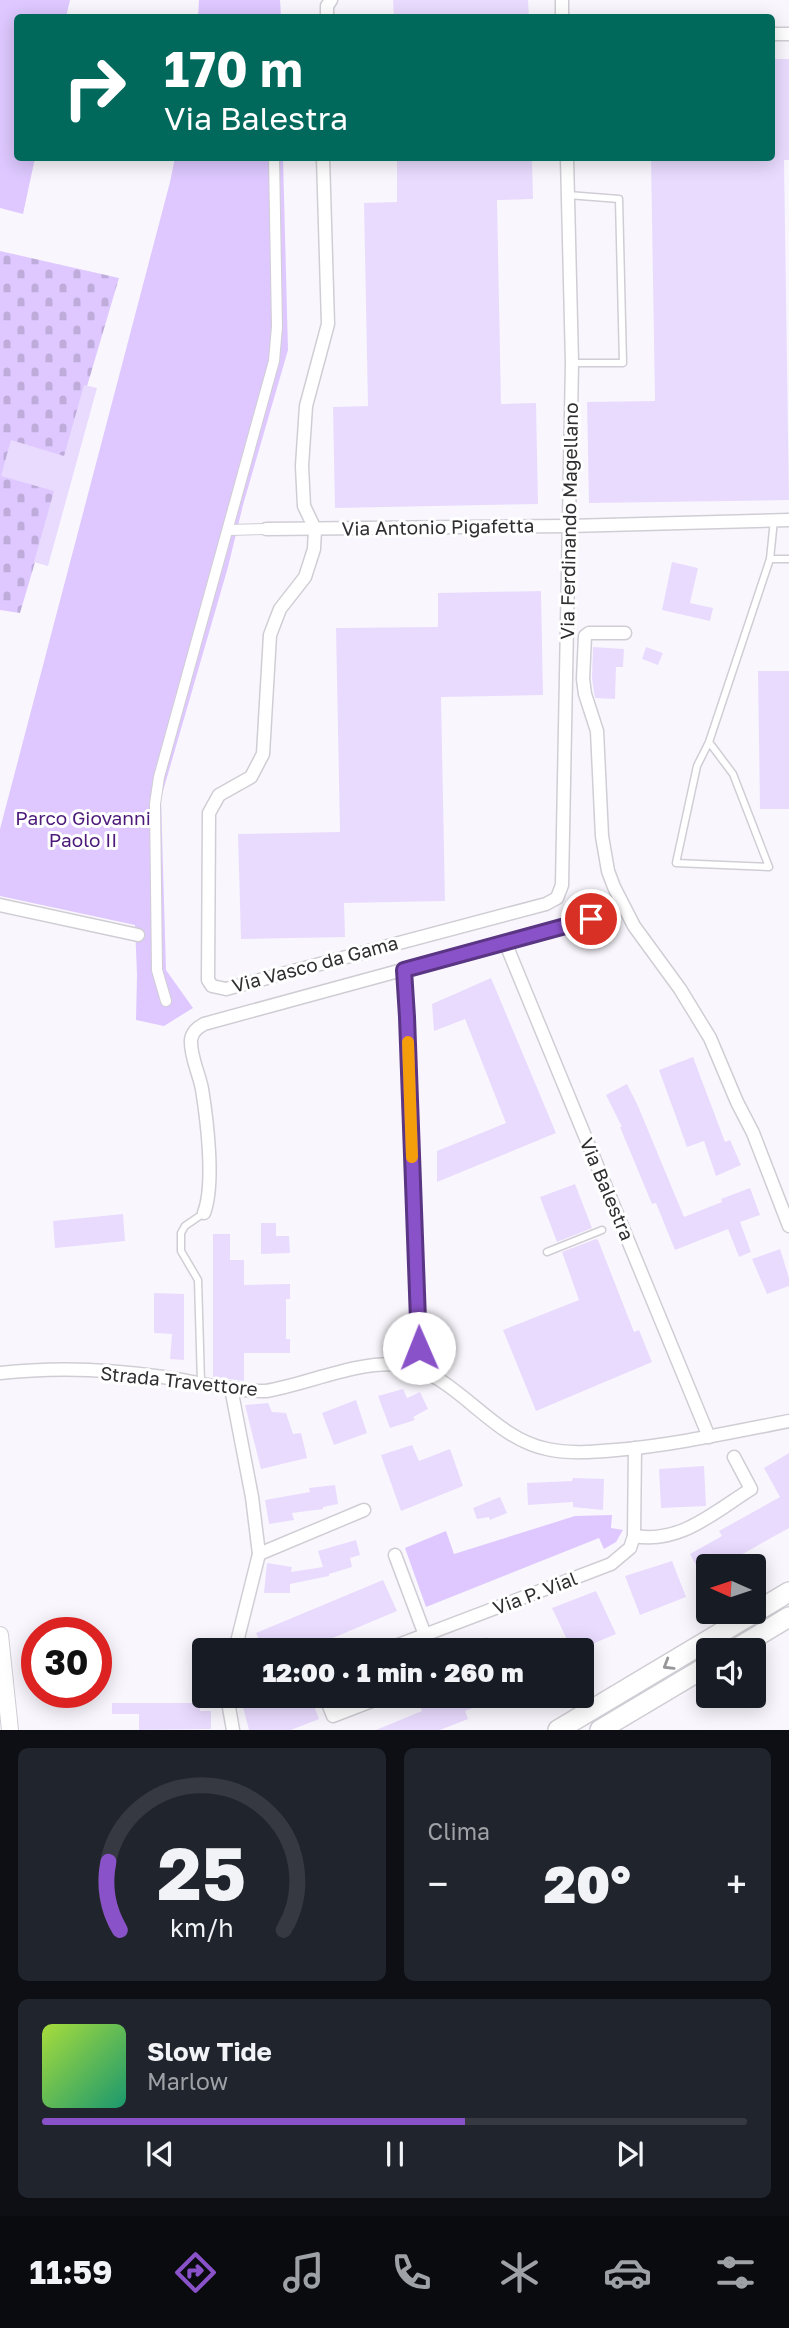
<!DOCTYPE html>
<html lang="it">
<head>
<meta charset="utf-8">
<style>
	:root { --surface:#171b24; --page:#20242c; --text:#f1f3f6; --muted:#9ea1a6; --line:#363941; --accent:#8a52c9 }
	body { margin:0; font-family:"Golos Text",sans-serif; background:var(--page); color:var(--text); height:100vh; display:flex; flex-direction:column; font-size:26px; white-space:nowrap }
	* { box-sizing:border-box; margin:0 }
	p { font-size:23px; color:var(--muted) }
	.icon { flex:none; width:38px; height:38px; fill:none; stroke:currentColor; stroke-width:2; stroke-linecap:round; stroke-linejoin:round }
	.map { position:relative; height:1730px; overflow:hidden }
	.drawer { display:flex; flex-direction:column; gap:18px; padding:18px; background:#0d0f14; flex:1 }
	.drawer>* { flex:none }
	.top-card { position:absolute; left:14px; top:14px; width:761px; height:147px; border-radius:7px; box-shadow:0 4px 18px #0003; background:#00695c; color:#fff; overflow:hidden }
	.needle { width:46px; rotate:273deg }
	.tools { position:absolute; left:696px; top:1554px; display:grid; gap:14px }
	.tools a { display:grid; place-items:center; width:70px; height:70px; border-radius:7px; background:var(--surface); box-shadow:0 4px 18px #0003; font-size:35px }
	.speed { position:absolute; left:21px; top:1617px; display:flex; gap:14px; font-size:35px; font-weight:700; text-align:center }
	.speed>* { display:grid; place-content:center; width:91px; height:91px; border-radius:50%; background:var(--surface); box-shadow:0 4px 18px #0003; line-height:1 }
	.speed .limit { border:10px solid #d22; background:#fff; color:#111 }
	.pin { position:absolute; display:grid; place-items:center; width:60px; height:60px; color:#fff; margin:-30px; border:4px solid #fff; border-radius:50%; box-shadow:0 2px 7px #0007 }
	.me { position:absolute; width:77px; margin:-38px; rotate:359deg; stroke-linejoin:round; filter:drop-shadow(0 0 5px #0008) }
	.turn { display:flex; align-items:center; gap:24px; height:147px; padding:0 35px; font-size:32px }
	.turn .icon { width:91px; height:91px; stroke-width:2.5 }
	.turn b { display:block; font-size:49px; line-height:60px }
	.big { font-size:52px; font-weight:800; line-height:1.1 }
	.drawer .widget { flex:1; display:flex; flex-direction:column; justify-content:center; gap:10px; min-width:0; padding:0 24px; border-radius:10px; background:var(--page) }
	.drawer .dial { align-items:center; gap:0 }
	.dial svg { height:182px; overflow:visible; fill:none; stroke:var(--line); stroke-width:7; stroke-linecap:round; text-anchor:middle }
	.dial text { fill:var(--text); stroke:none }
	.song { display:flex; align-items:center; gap:21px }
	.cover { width:84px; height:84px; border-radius:10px; background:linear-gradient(135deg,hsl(80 70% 55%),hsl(160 70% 35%)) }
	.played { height:7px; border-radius:4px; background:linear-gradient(90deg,var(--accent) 60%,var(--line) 60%) }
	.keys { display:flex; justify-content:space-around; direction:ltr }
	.heat { display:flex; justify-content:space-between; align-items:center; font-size:38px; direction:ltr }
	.drawer .tiles { flex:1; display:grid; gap:18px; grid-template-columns:1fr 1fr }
	.widget:last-child { grid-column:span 2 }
	.trip { position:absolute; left:192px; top:1638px; width:402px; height:70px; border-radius:7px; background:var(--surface); box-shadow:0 4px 18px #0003; font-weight:800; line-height:70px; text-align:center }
	.tab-bar { display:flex; height:112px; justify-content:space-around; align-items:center; background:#090b0e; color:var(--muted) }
	.tab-bar .icon { width:49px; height:49px }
	.tab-bar .on { color:var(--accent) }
	.tab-bar b { font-size:32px; color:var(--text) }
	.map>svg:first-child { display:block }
	.cemetery { fill:url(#cemetery-stones) }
	.green { fill:#dec8ff }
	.building { fill:#e9dbfe }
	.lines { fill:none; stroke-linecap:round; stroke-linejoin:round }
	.service-casing { stroke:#d0ced4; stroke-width:9 }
	.pedestrian-casing { stroke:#d0ced4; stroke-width:12 }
	.minor-casing { stroke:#d0ced4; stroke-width:15 }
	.tertiary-casing { stroke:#d0ced4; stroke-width:18 }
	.secondary-casing { stroke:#d0ced4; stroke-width:22 }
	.service { stroke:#fff; stroke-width:6 }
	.pedestrian { stroke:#fff; stroke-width:10 }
	.minor { stroke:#fff; stroke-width:12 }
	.tertiary { stroke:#fff; stroke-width:16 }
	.secondary { stroke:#fff; stroke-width:19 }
	.oneway { stroke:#979698 }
	.route-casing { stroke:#5a3583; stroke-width:18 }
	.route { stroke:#8a52c9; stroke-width:12 }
	.slow { stroke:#f59e0b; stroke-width:12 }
	.labels { text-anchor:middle; stroke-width:6; stroke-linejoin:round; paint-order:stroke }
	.street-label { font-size:19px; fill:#2f2e30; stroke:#fff }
	.park-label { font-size:19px; fill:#4c1a7a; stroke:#fff }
</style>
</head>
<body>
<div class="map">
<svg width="789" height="1730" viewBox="0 0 789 1730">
	<defs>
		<pattern id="cemetery-stones" width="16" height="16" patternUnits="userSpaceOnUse" patternTransform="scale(1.75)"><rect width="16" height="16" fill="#dec8ff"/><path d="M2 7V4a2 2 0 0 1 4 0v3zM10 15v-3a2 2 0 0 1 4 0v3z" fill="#bfacdb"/></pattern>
	</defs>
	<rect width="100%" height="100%" fill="#f9f7fd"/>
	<!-- cemetery -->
	<path class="cemetery" d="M0,251L119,278L20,613L0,610Z"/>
	<!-- green -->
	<g class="green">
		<path d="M0,0H70L66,17L18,18V158H35L23,214L0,208Z"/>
		<path d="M199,0H280L281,17H198Z"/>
		<path d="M175,158H283L288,350L243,505L228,567L161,798L166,970L193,1008L164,1026L136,1020L137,975L135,925L0,896V829L170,182Z"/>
		<path d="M612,1515L611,1528L623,1530L616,1542L604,1549L599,1538L426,1607L405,1548L446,1531L454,1554L575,1516Z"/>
	</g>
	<!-- building -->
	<g class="building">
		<path d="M393,0H528L529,18H394Z"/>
		<path d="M772,59H789V160H784L789,500L589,503L587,402L655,401L651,158H772Z"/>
		<path d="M397,158H532L533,199L497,200L501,404L536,403L538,504L335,508L333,407L368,406L364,203L397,202Z"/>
		<path d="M84,385L97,388L48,566L34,562L54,491L1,476L11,440L64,456Z"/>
		<path d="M672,562L698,568L690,603L713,608L710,621L662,610Z"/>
		<path d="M541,591L543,695L441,697L445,901L344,903L345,937L241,939L238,834L340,832L336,628L438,627V593Z"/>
		<path d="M593,647L624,649L623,667H616L615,699L595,698L592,679Z"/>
		<path d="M646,647L663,653L658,665L642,659Z"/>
		<path d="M758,671H789V809H760Z"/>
		<path d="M491,978L556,1133L437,1182V1151L506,1123L465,1019L434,1031L432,1004Z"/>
		<path d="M693,1057L725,1142L730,1140L741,1165L716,1176L704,1141L687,1147L659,1070Z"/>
		<path d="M627,1084L638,1106L684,1217L722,1202L721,1199L750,1188L760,1215L740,1222L751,1252L739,1257L728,1229L675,1250L656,1203L652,1204L620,1127H622L606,1095Z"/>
		<path d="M575,1184L592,1228L557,1242L540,1197Z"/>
		<path d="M123,1214L125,1241L55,1248L53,1221Z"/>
		<path d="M261,1223H276V1236H289L290,1253L261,1254Z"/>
		<path d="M213,1234H230V1260H244V1285L290,1284V1299H286V1339H290V1353H244V1381L213,1377Z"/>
		<path d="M596,1239L598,1240L634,1332L639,1330L652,1362L536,1411L503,1330L579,1300L562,1252Z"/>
		<path d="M780,1249L789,1278V1286L767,1294L752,1259Z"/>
		<path d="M154,1293L184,1294V1360L170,1359L172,1334L154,1333Z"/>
		<path d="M403,1389L407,1398L420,1392L428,1409L413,1417L415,1420L390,1428L378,1396Z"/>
		<path d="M356,1400L367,1433L334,1445L322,1413Z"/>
		<path d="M268,1403L272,1412L286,1413L293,1434L301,1433L307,1458L261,1469L245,1405Z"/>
		<path d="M412,1445L419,1461L450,1449L463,1486L401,1511L381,1455Z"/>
		<path d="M789,1453V1528L721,1566H709V1590L690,1554L722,1536L719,1531L780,1497L764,1468Z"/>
		<path d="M704,1466L706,1506L661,1508L659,1469Z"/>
		<path d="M573,1478L604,1479L603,1510L573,1507V1502L528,1505L527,1483L572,1481Z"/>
		<path d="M335,1485L338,1504L323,1507V1509L292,1513L294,1520L269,1524L265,1500L310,1492L309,1488Z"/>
		<path d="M500,1497L507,1513L490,1520L489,1517L477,1519L473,1508Z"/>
		<path d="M356,1540L360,1555L350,1558L352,1567L329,1574V1576L290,1584V1593H264L267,1563L292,1567L291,1572L323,1567L318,1551Z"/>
		<path d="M672,1561L686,1597L640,1615L625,1576Z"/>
		<path d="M383,1580L397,1611L304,1650H264L256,1633Z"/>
		<path d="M596,1591L616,1634L578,1650H572L552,1608Z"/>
		<path d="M487,1637L492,1650H458Z"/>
		<path d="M240,1696H310L319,1719L291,1730H249Z"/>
		<path d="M415,1696H501L465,1711L468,1719L440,1730H376L422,1711Z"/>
		<path d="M112,1703H200V1711H211V1729L139,1730V1714H112Z"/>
	</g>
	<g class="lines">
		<defs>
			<g id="service">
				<path d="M568,195L619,199L623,363H572"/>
				<path d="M770,559H789"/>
				<path d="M709,742L733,774L769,867L676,863L697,766L709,742L770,559L774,520"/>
				<path d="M547,1252L602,1230"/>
				<path d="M201,1382L198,1280L181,1251V1233L185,1226L204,1213"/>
			</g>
			<g id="pedestrian">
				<path d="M228,530L266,529"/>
				<path d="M166,1001L157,970L155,804L159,777L274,361L277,327L274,158"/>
			</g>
			<g id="minor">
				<path d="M562,0V18"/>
				<path d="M327,18V6L331,0"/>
				<path d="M772,34H789"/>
				<path d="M323,158L328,324L306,406L302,466L304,506L315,529L314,549L305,577L280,609L270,635L263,754L251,777L219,795L209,813L208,980L212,986L226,989L546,904L557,898L562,885L572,363L567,158"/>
				<path d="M266,529L569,526L789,520"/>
				<path d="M625,633H589L585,636L583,679L585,694L597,731L602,836L608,871L614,887L634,926L680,989L710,1038L737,1102L753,1133L789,1226"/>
				<path d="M0,905L138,935"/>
				<path d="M505,942L591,919L600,918L607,921"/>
				<path d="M404,969L406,992L419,1343L414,1368"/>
				<path d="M204,1213C215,1184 207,1120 202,1089C199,1073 190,1056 191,1040C192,1032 197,1028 204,1024L505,942L709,1437"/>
				<path d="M0,1373C53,1367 110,1369 163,1377C197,1382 231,1391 266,1391C308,1384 359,1360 401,1365C456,1372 489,1437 547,1449C569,1454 593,1452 616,1450C674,1445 732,1432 789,1421"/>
				<path d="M231,1388L252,1497L259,1554L235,1650"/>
				<path d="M634,1536C680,1544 713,1513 751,1489L734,1457"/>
				<path d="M259,1554L364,1510"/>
				<path d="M395,1555L425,1635"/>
				<path d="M385,1650L611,1564L630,1548L634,1536L635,1448"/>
				<path d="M227,1696L233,1730"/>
				<path d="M325,1696L333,1716L385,1696"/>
			</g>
			<path id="tertiary" d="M0,1635L10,1730"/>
			<g id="secondary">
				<path d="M734,1650L789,1617"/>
				<path d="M558,1730L789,1592"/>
				<path d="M600,1730L709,1665"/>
			</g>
		</defs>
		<!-- service casing -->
		<use href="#service" class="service-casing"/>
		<!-- pedestrian casing -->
		<use href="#pedestrian" class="pedestrian-casing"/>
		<!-- minor casing -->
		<use href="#minor" class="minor-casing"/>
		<!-- tertiary casing -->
		<use href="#tertiary" class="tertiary-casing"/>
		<!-- secondary casing -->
		<use href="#secondary" class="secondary-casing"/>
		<!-- service -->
		<use href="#service" class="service"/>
		<!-- pedestrian -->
		<use href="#pedestrian" class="pedestrian"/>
		<!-- minor -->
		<use href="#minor" class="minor"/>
		<!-- tertiary -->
		<use href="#tertiary" class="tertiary"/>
		<!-- secondary -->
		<use href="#secondary" class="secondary"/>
	</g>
	<!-- one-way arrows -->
	<defs><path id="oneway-chevron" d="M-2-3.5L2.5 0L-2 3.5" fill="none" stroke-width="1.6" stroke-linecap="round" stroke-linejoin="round" transform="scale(1.75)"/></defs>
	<use class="oneway" href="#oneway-chevron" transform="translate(668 1665) rotate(149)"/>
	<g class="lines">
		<defs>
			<path id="route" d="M419,1348L407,1017L404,970L591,919"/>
		</defs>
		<!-- route casing -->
		<use href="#route" class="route-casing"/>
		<!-- route -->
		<use href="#route" class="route"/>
		<!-- slow -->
		<path class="slow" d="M408,1042L412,1157"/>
	</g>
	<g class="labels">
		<!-- street labels -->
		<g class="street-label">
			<text transform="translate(569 521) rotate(-89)" y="7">Via Ferdinando Magellano</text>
			<text transform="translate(438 527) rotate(-1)" y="7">Via Antonio Pigafetta</text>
			<text transform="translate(315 964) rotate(-15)" y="7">Via Vasco da Gama</text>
			<text transform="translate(607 1189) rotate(67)" y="7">Via Balestra</text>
			<text transform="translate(179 1381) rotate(6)" y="7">Strada Travettore</text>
			<text transform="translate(535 1593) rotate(-21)" y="7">Via P. Vial</text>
		</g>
		<!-- park labels -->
		<g class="park-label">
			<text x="83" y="825">Parco Giovanni<tspan x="83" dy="22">Paolo II</tspan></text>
		</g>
	</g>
</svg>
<div class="tools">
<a><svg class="needle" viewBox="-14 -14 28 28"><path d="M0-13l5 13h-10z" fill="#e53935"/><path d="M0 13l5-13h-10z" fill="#9ea1a6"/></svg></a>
<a><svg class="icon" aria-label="sound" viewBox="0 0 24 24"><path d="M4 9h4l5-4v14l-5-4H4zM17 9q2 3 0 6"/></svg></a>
</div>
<div class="speed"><div class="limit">30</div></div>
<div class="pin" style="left:591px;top:919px;background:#d93025"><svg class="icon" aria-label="arrive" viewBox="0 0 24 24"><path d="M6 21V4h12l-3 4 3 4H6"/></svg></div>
<svg class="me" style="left:419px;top:1348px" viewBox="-20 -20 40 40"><circle r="19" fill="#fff"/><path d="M0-13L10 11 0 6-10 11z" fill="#8a52c9"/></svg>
<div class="trip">12:00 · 1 min · 260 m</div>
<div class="top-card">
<div class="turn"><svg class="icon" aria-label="right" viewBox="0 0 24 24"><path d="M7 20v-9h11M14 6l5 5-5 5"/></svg><div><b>170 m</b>Via Balestra</div></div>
</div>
</div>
<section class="drawer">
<div class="tiles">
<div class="widget dial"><svg viewBox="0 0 100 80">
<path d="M14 69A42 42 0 1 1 86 69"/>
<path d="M14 69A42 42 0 0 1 9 39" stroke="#8a52c9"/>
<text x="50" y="56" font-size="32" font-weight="700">25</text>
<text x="50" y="72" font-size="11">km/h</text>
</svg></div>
<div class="widget"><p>Clima</p>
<div class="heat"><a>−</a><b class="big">20°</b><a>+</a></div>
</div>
<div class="widget">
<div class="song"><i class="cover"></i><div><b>Slow Tide</b><p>Marlow</p></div></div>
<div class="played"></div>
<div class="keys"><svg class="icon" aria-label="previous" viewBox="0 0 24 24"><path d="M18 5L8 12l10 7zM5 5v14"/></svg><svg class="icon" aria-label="pause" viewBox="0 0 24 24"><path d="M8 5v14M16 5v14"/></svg><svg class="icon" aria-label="next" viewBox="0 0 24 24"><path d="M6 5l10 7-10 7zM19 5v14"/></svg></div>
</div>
</div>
</section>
<nav class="tab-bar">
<b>11:59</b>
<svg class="icon on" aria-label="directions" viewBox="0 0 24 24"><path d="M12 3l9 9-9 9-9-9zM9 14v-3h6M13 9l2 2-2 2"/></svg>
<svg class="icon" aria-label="music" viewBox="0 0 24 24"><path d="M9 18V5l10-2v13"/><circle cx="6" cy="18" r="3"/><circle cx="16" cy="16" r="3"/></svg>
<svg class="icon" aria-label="phone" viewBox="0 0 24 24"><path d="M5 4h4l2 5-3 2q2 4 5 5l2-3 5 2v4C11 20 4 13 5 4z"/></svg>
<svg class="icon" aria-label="climate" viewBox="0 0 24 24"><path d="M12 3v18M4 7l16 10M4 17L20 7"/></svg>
<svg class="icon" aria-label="car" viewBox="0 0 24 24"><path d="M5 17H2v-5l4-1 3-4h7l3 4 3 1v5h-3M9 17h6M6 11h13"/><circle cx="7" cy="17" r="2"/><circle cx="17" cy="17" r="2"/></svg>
<svg class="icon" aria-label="filters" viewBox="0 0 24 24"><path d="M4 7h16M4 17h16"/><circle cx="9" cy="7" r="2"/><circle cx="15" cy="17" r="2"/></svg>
</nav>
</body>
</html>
